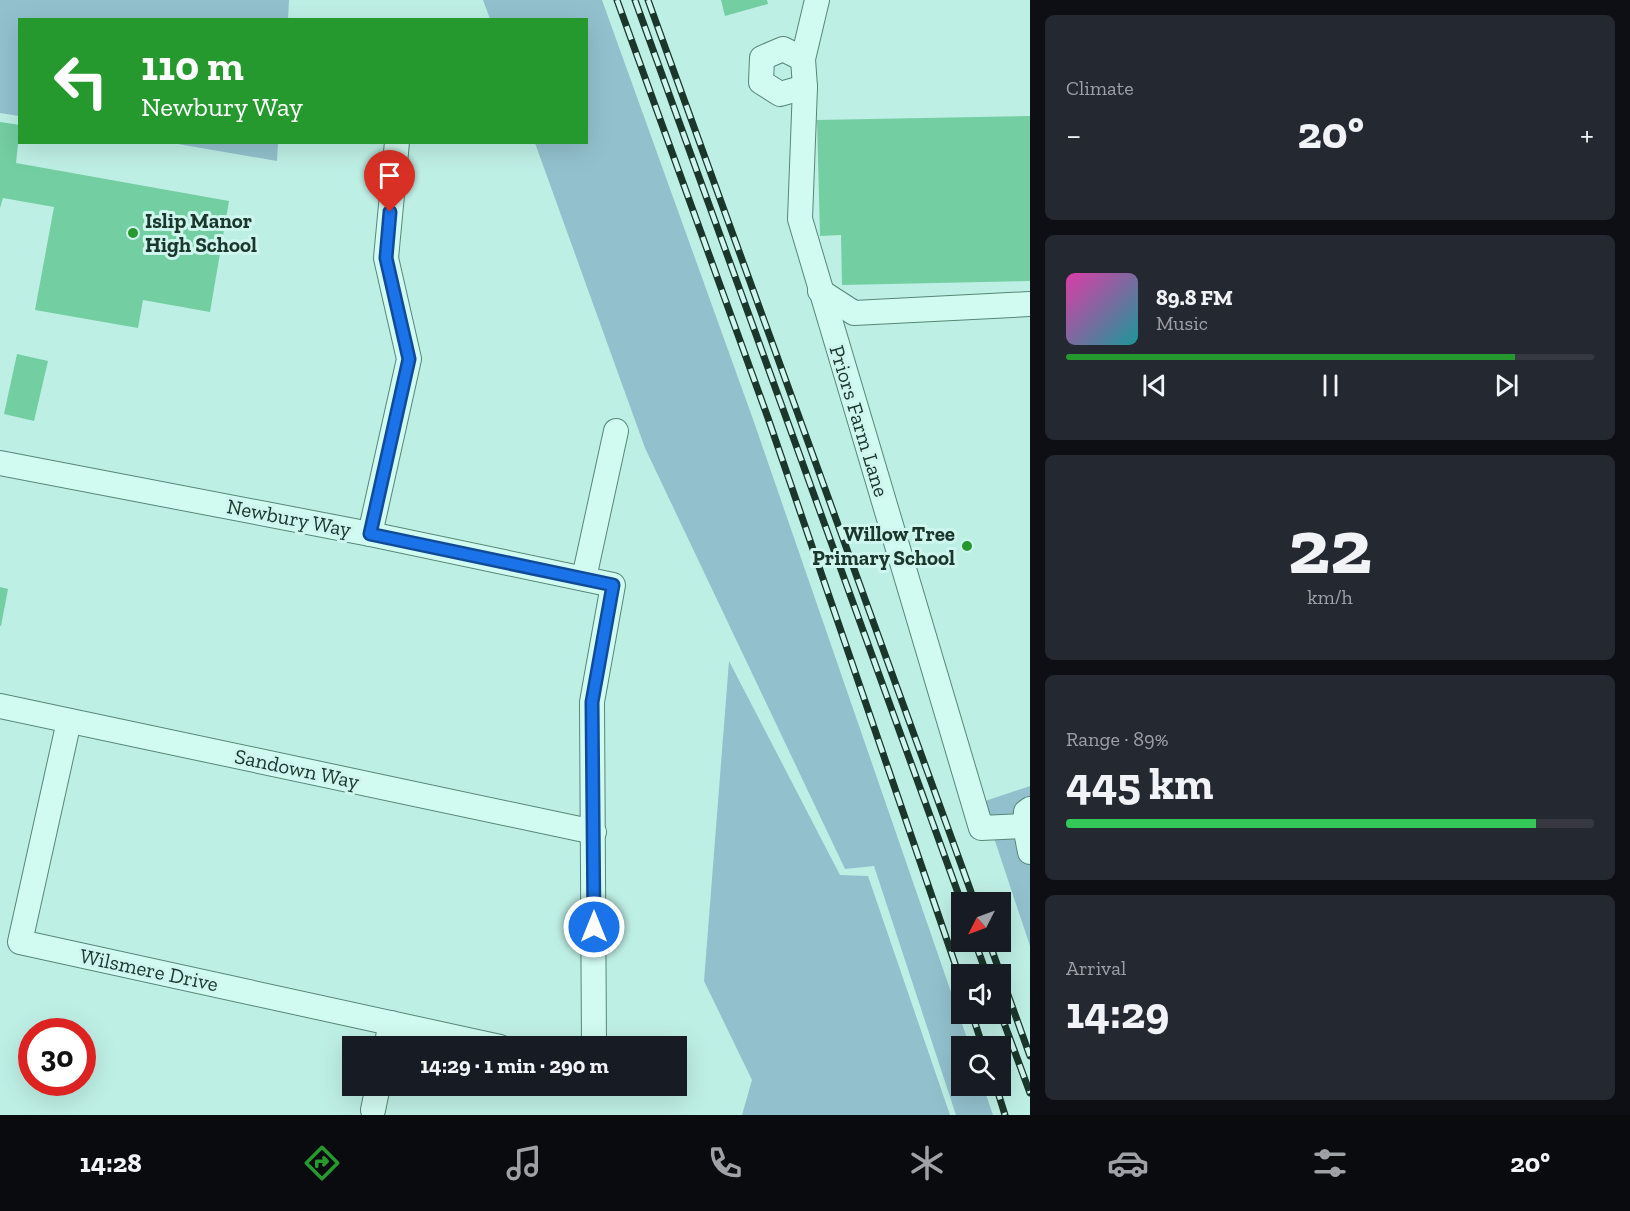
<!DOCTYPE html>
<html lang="en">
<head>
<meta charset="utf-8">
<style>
	:root { --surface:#171b24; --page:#242831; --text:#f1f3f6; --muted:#9ea1a6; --line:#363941; --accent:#25982e }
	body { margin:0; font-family:"Zilla Slab",serif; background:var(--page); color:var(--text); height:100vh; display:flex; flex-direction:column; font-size:22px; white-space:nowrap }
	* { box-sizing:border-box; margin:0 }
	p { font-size:20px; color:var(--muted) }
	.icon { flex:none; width:33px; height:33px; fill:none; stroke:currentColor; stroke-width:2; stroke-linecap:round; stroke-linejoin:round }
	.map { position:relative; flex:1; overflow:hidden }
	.side { display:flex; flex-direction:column; gap:15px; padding:15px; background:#0d0f14; width:600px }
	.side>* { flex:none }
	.hud { position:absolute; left:18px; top:18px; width:570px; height:126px; border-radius:0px; box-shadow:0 6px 24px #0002; background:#25982e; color:#fff; overflow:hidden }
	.needle { width:39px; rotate:228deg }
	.tools { position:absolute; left:951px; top:892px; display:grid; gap:12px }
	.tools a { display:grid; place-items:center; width:60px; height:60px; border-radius:0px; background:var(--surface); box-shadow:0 6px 24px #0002; font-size:30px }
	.speed { position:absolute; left:18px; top:1018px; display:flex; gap:12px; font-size:30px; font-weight:700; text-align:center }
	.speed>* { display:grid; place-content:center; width:78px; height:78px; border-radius:50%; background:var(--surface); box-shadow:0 6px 24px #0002; line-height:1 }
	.speed .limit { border:9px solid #d22; background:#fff; color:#111 }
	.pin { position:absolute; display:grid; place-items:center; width:51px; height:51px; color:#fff; margin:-62px -26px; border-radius:50% 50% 50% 0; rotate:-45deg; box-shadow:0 0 6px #0007 }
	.pin .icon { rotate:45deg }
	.me { position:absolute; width:66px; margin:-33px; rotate:0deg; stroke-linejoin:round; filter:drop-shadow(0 0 4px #0008) }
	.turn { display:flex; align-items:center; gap:21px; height:126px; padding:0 24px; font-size:27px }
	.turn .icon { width:78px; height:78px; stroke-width:2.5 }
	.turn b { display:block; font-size:42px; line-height:51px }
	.big { font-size:45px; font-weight:700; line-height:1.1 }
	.side .tile { flex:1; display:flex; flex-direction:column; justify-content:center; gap:9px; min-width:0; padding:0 21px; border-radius:9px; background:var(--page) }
	.side .dial { align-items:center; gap:0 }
	.dial b { font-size:78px; line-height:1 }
	.song { display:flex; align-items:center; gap:18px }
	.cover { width:72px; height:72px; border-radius:9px; background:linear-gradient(135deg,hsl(320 70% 55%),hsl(180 70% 35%)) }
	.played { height:6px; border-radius:3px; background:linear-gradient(90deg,var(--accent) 85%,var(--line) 85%) }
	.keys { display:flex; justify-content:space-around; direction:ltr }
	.heat { display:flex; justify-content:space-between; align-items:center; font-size:33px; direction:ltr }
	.charge { height:9px; border-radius:4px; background:linear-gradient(90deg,#34c759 89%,var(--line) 0) }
	.trip { position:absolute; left:342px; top:1036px; width:345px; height:60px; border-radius:0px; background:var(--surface); box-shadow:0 6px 24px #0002; font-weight:700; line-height:60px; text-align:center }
	.tab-bar { display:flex; height:96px; justify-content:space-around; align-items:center; background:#090b0e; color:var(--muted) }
	.tab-bar .icon { width:42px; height:42px }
	.tab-bar .current { color:var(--accent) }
	.tab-bar b { font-size:27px; color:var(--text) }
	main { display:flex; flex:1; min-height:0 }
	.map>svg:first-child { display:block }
	.green { fill:#92c1cd }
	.building { fill:#73cea1 }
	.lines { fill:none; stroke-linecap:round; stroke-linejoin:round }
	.minor-casing { stroke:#568775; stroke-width:26 }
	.minor { stroke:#d1faf1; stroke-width:24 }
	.rail-casing { stroke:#1b362b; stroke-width:7 }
	.rail { stroke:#cef6ee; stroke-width:4.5; stroke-dasharray:14; stroke-linecap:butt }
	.route-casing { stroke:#114b97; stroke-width:15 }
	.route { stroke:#1a73e8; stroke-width:10 }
	.poi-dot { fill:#25982e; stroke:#cef6ee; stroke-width:2 }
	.labels { text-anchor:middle; stroke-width:6; stroke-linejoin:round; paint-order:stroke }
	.poi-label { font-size:21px; font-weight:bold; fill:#1b362b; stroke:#cef6ee; text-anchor:start }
	.street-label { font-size:21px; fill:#1b362b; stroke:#cef6ee }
</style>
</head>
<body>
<main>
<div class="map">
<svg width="1030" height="1115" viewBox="0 0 1030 1115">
	<rect width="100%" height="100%" fill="#beefe5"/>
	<!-- green -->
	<g class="green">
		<path d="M0,0H289L288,19L20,20L19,116L0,113Z"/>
		<path d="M483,0H602L754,422L970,1047H962V1086H983L993,1115H956L874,866L845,869L645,448L535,143L586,142V20L490,19Z"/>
		<path d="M172,143H278L277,161Z"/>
		<path d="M729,661L840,875L868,876L950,1115H742L752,1080L704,981Z"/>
		<path d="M1030,786V946L982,802Z"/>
	</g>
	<!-- building -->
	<g class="building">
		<path d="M721,0H767L768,4L725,16Z"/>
		<path d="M1030,116V281L842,285L841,235L820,236L817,120Z"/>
		<path d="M0,122L20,125L16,163L229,201L210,312L143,300L138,328L35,310L54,207L3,198L0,208Z"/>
		<path d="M17,354L48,361L34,421L4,414Z"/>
		<path d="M0,587L8,589L1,626H0Z"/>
	</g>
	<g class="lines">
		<defs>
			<g id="minor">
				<path d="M817,0L803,59L805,87L800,219L981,828L1025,826"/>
				<path d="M803,59L783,49L762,58L761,82L780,94L805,87"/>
				<path d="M820,291L854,313L1030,304"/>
				<path d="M0,463L370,534L613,585L592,702L594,1047"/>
				<path d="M370,534L409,359L386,258L397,142"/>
				<path d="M584,578L616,431"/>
				<path d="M0,706L594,832"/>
				<path d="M69,721L20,942L500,1047"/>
				<path d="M1030,809L1026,812L1025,826L1030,852"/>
				<path d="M386,1047L391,1023"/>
				<path d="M373,1110L378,1086"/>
			</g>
		</defs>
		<!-- minor casing -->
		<use href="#minor" class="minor-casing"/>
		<!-- minor -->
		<use href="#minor" class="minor"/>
		<defs>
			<g id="rail">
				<path d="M617,0L768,418L962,984"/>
				<path d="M635,0L962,904"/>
				<path d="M648,0L975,903"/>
				<path d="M975,942L987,975"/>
				<path d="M989,942L1030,1056"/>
				<path d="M1000,1012L1030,1093"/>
				<path d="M972,1014L983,1047"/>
				<path d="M996,1086L1005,1115"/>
			</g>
		</defs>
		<!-- rail casing -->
		<use href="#rail" class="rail-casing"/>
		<!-- rail -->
		<use href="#rail" class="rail"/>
	</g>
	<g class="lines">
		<defs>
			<path id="route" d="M390,212L386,258L409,359L370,534L613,585L592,702L594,927"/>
		</defs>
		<!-- route casing -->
		<use href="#route" class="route-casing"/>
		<!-- route -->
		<use href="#route" class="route"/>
	</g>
	<!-- markers -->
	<g class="poi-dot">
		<circle cx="133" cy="233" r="6"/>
		<circle cx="967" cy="546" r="6"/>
	</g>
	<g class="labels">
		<!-- poi labels -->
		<g class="poi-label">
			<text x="145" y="228">Islip Manor<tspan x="145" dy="24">High School</tspan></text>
			<text x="955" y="541" text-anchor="end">Willow Tree<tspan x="955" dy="24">Primary School</tspan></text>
		</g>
		<!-- street labels -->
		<g class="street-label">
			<text transform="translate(859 421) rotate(73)" y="7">Priors Farm Lane</text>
			<text transform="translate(289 518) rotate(11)" y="7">Newbury Way</text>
			<text transform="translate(297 769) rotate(12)" y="7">Sandown Way</text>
			<text transform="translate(149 970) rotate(12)" y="7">Wilsmere Drive</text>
		</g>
	</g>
</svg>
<div class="tools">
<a><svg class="needle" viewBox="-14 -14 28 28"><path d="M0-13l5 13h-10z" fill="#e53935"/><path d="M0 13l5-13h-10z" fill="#9ea1a6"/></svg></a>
<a><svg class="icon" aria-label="sound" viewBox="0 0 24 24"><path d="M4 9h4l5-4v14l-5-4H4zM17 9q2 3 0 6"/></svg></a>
<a><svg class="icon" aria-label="search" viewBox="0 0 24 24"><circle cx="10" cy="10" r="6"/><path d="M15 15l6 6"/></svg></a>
</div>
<div class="speed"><div class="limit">30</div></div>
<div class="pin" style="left:390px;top:212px;background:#d93025"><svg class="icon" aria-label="arrive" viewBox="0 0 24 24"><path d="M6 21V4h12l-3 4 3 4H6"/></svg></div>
<svg class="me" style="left:594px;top:927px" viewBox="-20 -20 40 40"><circle r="17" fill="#1a73e8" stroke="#fff" stroke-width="3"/><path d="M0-11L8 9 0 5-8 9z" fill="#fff"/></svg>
<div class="trip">14:29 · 1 min · 290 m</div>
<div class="hud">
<div class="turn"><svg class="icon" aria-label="left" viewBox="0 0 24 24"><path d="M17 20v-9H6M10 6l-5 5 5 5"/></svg><div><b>110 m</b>Newbury Way</div></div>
</div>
</div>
<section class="side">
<div class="tile"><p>Climate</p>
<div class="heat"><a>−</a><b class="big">20°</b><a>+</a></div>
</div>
<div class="tile">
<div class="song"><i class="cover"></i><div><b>89.8 FM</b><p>Music</p></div></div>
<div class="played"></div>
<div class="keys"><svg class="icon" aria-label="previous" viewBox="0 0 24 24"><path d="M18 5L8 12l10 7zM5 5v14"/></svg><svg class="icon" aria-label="pause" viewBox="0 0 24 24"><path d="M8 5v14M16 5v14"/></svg><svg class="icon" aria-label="next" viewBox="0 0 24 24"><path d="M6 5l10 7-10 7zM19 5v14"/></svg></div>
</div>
<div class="tile dial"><b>22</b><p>km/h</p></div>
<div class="tile"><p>Range · 89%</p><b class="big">445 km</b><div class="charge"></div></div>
<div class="tile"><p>Arrival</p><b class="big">14:29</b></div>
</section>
</main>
<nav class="tab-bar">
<b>14:28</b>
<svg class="icon current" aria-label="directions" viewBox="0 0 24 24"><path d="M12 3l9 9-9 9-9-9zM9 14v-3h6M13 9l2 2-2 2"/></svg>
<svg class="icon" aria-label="music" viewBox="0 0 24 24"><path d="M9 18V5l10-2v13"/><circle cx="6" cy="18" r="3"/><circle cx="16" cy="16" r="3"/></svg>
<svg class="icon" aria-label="phone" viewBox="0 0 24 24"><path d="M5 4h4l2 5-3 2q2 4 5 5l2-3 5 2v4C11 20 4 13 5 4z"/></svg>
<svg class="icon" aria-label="climate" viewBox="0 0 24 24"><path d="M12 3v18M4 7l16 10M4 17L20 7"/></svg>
<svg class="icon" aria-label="car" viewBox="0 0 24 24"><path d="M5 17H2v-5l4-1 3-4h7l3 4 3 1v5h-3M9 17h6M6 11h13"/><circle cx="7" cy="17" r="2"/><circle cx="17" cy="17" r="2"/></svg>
<svg class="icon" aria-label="filters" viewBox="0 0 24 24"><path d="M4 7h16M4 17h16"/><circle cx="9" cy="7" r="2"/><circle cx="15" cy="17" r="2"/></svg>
<b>20°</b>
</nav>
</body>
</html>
